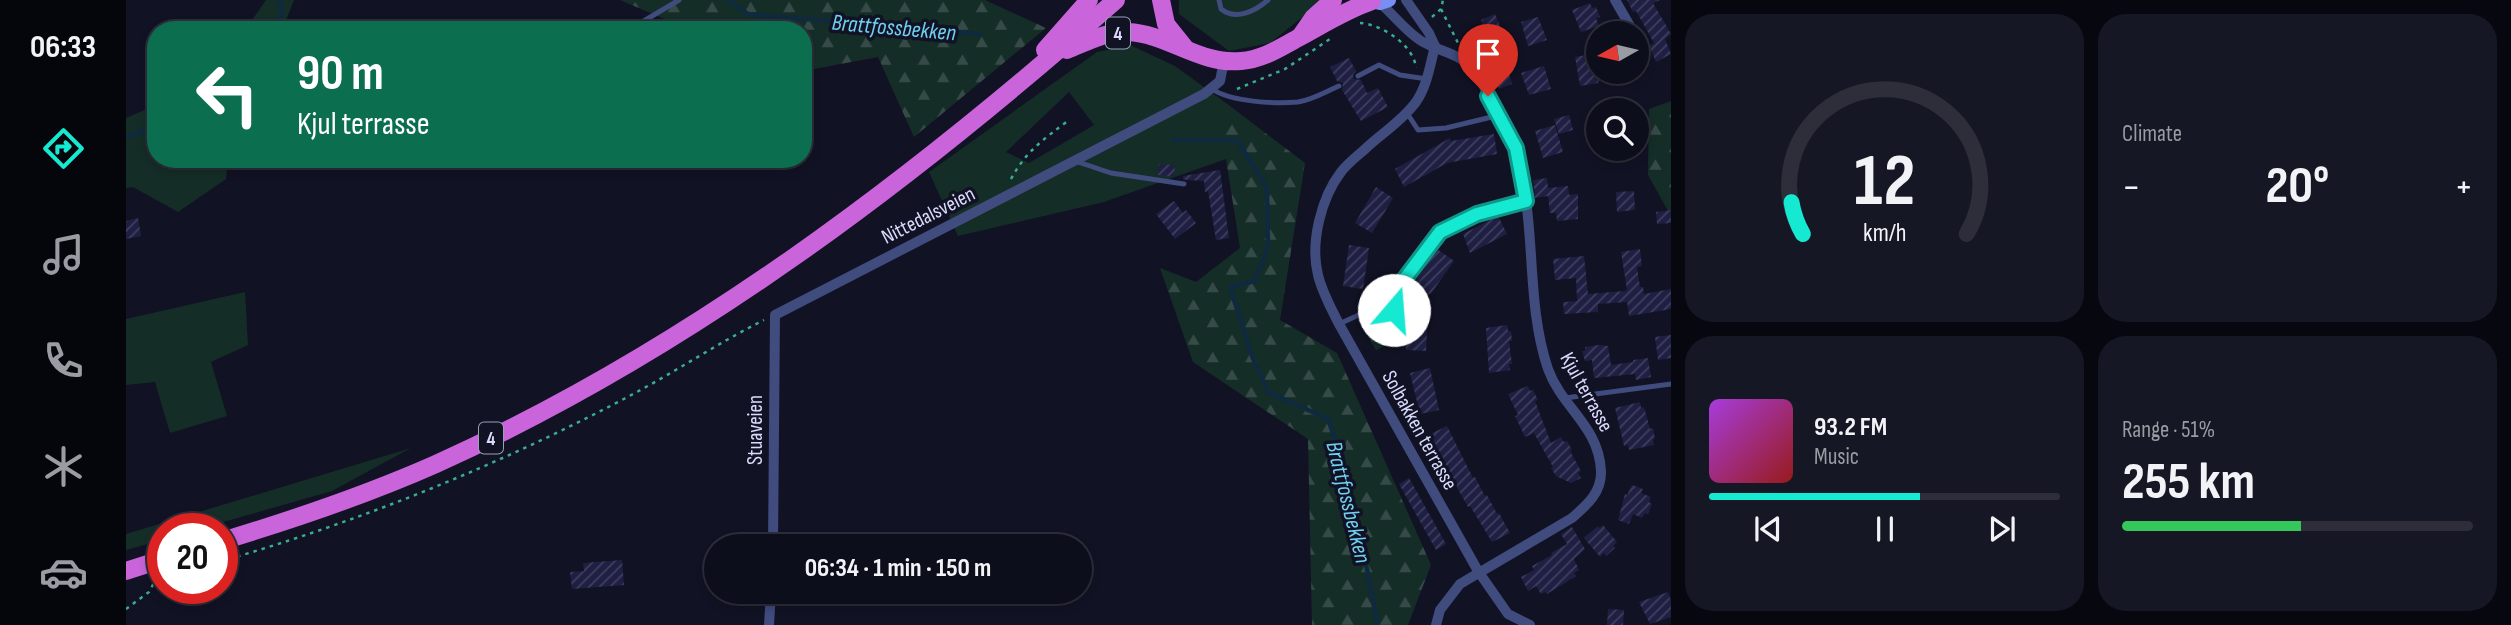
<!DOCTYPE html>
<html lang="en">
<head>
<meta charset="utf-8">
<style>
	:root { --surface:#0d0e1b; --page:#161724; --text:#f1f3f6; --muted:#9a9ca3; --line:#2d2e3a; --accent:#16e9d2 }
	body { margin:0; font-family:"Sofia Sans Condensed",sans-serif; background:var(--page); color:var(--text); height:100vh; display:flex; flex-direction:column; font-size:26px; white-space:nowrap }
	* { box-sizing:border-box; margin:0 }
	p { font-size:23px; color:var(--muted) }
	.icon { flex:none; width:38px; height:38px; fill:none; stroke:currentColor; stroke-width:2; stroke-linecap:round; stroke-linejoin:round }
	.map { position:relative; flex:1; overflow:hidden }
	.panel { display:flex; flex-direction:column; gap:14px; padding:14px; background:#07080f; width:840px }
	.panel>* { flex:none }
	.top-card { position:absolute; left:21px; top:21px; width:665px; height:147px; border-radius:28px; box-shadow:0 4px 10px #0003,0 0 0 2px var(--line); background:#0b6e4f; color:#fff; overflow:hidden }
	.needle { width:46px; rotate:262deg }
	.tools { position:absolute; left:1460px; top:21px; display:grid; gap:14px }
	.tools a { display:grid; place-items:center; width:63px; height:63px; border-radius:50%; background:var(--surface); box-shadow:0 4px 10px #0003,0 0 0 2px var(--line); font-size:35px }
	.speed { position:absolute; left:21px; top:513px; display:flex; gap:14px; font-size:35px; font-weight:700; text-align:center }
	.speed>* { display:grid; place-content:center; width:91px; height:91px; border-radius:50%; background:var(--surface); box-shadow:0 4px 10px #0003,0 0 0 2px var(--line); line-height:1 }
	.speed .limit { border:10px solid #d22; background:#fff; color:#111 }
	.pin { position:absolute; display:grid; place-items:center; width:60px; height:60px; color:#fff; margin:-72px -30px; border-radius:50% 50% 50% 0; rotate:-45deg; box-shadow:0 0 7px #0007 }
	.pin .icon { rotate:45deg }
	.me { position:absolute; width:77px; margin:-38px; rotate:18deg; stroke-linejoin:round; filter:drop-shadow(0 0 5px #0008) }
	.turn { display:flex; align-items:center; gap:24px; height:147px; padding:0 35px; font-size:32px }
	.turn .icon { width:91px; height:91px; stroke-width:2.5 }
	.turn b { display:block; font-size:49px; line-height:60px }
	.big { font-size:52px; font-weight:700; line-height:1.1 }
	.panel .tile { flex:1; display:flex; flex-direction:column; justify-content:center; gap:10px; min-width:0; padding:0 24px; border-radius:28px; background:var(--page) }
	.panel .dial { align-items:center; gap:0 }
	.dial svg { height:182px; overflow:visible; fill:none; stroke:var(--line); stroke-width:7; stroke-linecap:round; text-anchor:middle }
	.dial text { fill:var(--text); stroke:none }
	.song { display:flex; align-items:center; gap:21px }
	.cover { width:84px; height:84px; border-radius:10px; background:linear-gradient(135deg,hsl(280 70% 55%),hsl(0 70% 35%)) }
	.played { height:7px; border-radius:4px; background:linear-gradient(90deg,var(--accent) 60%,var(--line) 60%) }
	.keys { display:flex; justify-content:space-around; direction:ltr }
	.heat { display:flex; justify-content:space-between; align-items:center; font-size:38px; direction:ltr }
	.charge { height:10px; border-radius:5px; background:linear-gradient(90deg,#34c759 51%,var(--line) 0) }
	.panel .tiles { flex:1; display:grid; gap:14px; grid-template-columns:repeat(2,1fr) }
	.trip { position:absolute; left:578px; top:534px; width:388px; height:70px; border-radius:35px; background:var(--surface); box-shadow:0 4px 10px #0003,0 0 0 2px var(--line); font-weight:700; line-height:70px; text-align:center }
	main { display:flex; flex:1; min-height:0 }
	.menu { display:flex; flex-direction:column; width:126px; justify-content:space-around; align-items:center; background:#05060b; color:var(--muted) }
	.menu .icon { width:49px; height:49px }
	.menu .active { color:var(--accent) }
	.menu b { font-size:32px; color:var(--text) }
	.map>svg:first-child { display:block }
	.grass { fill:#152d27; fill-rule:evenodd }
	.forest { fill:url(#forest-firs) }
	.park { fill:url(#park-crowns) }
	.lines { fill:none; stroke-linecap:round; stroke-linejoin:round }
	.stream { stroke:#0f2a3f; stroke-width:4.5 }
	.building { fill:url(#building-hatch) }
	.path { stroke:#3bac8e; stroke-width:2.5; stroke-dasharray:3.5 5; stroke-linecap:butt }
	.service { stroke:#404b7e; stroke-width:5 }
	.minor { stroke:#404b7e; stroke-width:10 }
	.secondary { stroke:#788ef2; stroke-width:14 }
	.trunk { stroke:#c964da; stroke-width:18 }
	.route-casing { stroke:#0e9788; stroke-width:18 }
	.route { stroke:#16e9d2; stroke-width:12 }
	.labels { text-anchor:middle; stroke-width:7; stroke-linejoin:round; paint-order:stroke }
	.shield { fill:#111224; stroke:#9c9fba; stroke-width:2 }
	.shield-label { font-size:19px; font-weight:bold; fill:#d8dbfb }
	.street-label { font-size:21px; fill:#d8dbfb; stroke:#111224 }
	.water-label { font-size:23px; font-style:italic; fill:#6fd0f1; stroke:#111224 }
</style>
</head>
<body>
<main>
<nav class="menu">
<b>06:33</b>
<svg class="icon active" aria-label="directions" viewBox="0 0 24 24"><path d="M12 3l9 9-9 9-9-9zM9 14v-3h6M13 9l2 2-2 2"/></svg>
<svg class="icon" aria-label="music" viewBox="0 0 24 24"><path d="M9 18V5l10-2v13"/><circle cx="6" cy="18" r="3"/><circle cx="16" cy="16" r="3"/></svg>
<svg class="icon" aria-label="phone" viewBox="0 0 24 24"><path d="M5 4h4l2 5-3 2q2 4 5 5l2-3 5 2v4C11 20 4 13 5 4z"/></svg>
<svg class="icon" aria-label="climate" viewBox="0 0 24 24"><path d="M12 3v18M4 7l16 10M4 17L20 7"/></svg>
<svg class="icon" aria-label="car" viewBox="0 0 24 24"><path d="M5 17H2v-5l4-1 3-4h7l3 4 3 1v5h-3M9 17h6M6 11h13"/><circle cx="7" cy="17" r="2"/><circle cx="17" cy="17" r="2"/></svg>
</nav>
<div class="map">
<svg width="1545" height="625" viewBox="0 0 1545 625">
	<defs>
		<pattern id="forest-firs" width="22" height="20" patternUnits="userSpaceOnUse" patternTransform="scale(1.75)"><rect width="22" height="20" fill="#152d27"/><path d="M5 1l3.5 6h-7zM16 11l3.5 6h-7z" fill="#364b47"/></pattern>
		<pattern id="park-crowns" width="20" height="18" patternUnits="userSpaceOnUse" patternTransform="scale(1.75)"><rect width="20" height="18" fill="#152d27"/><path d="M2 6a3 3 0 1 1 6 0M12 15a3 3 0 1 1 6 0" fill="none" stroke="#364b47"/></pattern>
		<pattern id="building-hatch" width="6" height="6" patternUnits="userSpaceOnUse" patternTransform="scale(1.75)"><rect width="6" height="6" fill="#1f1f43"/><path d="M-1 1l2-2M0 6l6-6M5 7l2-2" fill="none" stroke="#3f3f5f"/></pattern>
	</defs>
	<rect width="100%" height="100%" fill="#111224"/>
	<!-- grass -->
	<g class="grass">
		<path d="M140,0H168L157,28L119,30Z"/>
		<path d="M1053,0H1198L1144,43L1103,51L1053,14Z"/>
		<path d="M1004,45L1049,66L1100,103V159L978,202L832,236L803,172L971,52ZM943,92L968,125L903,163L880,152Z"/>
		<path d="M30,105V159H102L100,179L52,212L7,187L0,188V118Z"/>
		<path d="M119,292L122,345L85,362L101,416L44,433L29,382L0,385V319Z"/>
		<path d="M285,448L206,491L76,528H37V540L0,550V534Z"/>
	</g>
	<!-- forest -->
	<g class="forest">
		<path d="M494,0H859L920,28L788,137L752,57L677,71V30H564Z"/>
		<path d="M1545,101V216L1522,175L1523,109Z"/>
		<path d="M1100,103L1179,163L1154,320L1211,353L1305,565L1282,625H1186L1182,439L1067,362L1034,268L1070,282L1114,248L1100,159Z"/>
	</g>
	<!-- park -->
	<path class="park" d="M1250,313L1264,316L1265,343L1250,350L1232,320Z"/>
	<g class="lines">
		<!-- stream -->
		<g class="stream">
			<path d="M602,0L622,14L854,34"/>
			<path d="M136,30L150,22L157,12L153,0"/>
			<path d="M0,137L30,127"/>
			<path d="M1047,140H1111L1141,188L1142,246L1129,281L1104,287L1126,356L1142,392L1202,419C1226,485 1238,553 1251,621L1250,625"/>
		</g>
	</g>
	<!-- building -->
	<g class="building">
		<path d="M1501,0H1534L1527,3L1545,34L1539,39L1545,54L1530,62L1523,46L1528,43L1510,11L1507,12Z"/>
		<path d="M1464,3L1466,8L1470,7L1474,17L1470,18L1473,26L1455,32L1446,10Z"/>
		<path d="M1369,14L1377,33L1362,39L1355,20Z"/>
		<path d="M1412,17L1421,40L1402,46L1395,22Z"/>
		<path d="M1467,54L1473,80L1472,83L1454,86L1449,57Z"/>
		<path d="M1223,58L1230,71L1227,75L1228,79L1235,80L1241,93L1252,88L1262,107L1235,121L1216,90L1217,83L1211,81L1204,67Z"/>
		<path d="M1418,66L1425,89L1403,95L1395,73Z"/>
		<path d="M1382,70L1386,84L1373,89L1368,75Z"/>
		<path d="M1443,115L1447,130L1433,134L1428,119Z"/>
		<path d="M1429,125L1437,152L1417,158L1409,131Z"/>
		<path d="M1368,134L1371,154L1321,163L1278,187L1269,169L1324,138L1325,141Z"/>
		<path d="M1033,164L1049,165L1048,177L1032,175Z"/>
		<path d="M1094,170L1103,238L1090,240L1082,191L1079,192L1078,181L1061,180L1057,179V176Z"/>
		<path d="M1421,178L1422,188L1442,186L1443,195L1452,194V219L1431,221L1430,213H1424L1422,196L1409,198L1407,180Z"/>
		<path d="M1250,187L1267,198L1246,233L1229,223Z"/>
		<path d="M1508,191L1509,210L1491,212L1490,192Z"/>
		<path d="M1048,201L1057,213L1060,210L1070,223L1049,239L1030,214Z"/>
		<path d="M1545,210V223L1531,224L1530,212Z"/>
		<path d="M1372,216L1381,234L1344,253L1337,234Z"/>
		<path d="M12,218L15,236L0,239V221Z"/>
		<path d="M1223,245L1243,248L1237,289L1217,286Z"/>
		<path d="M1311,249L1328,261L1304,295L1288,283Z"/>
		<path d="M1514,249L1516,266L1511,267L1514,287H1517L1518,294L1545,289V309L1503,316L1501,302L1472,304V312L1438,314L1437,302L1451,301L1450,278L1429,280L1427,259L1458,256L1462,294L1499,291L1501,290L1495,252Z"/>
		<path d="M1282,309L1302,310L1300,351L1280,350Z"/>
		<path d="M1381,325L1382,331H1385L1386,341H1383L1386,364H1383L1384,370L1363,373L1360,328Z"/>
		<path d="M1545,335V358L1532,360L1529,337Z"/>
		<path d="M1473,345L1482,346L1485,365L1507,362V360L1522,358L1525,377L1510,380L1509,374L1468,378L1466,360L1459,361L1456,351H1459V347Z"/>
		<path d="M1304,368L1313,410L1294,414L1284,373Z"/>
		<path d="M1402,386L1404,391L1407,390L1412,400L1409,401L1425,443L1435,437L1438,442L1441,441L1446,450L1444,451L1455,471L1452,473L1455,478L1445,483L1430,476L1425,468L1427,467L1408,433L1399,437L1389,416L1392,415L1382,394Z"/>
		<path d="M1514,402L1515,408L1518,407L1524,429L1527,428L1529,439H1527L1528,445L1503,450L1502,445L1498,446L1489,408Z"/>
		<path d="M1321,426L1347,478L1349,477L1359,496L1361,495L1371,514L1373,513L1384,533L1366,542L1344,506L1342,507L1323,473L1321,474L1302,435Z"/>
		<path d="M1283,478L1320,544L1310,550L1273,484Z"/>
		<path d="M1506,485L1517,489L1515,493L1525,497L1523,502L1526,504L1522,514L1519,513L1516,518L1507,514L1503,524L1492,520L1499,494L1501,495Z"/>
		<path d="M1477,525L1491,542L1487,546L1489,548L1480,556L1478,553L1474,557L1458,538L1472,526L1473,528Z"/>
		<path d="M1446,527L1459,549L1448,559L1453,570L1448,573L1450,576L1421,594L1420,592L1415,594L1410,586L1402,591L1395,577L1408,570L1406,566L1426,555L1425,553L1441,544L1435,534Z"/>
		<path d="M496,560L498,585L446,589L444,572L458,571L457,563Z"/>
		<path d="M1542,592L1545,601V617L1524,624L1513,602Z"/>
		<path d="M1482,609L1498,610L1497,625H1481Z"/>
	</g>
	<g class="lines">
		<!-- path -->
		<g class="path">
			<path d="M1315,9L1333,45"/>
			<path d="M1306,17L1315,9L1317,0"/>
			<path d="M1234,23C1255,24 1288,45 1290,68"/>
			<path d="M1111,89L1159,69L1204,39"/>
			<path d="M885,179C900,151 918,139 943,120"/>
			<path d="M103,559C243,518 380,462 509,393C552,370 594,342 638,320"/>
			<path d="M0,609L23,592L29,581"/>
		</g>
		<!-- service -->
		<g class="service">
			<path d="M1093,0L1095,9C1110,21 1129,11 1142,0"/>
			<path d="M506,28L553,0"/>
			<path d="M1232,76L1253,65L1274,75L1301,79"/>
			<path d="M1086,89C1105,102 1149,104 1172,102C1186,100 1201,91 1213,86"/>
			<path d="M1281,113L1292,130L1320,128L1374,115"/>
			<path d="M952,162L985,173L1058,184"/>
			<path d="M1213,324L1248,308L1268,310"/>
			<path d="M1267,342L1269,303L1274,285L1314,232L1351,214L1400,200"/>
			<path d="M1439,398L1545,384"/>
		</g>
		<!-- minor -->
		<g class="minor">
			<path d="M1280,0L1303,33L1309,46"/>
			<path d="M1489,0L1508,33"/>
			<path d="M1254,3C1268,15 1281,33 1297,42C1309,49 1324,52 1335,59C1352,71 1364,98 1374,116C1418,194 1394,286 1422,369C1436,408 1473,426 1475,471C1476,492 1461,505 1446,518L1334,584L1314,610L1310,625"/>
			<path d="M1309,46C1304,66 1301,86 1290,102C1276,121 1255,134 1238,150C1230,157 1221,164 1215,172C1195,198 1184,243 1192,275C1196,292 1205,308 1213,324L1352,571L1382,614L1404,625"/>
			<path d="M647,546L649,315L1078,94L1094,81L1098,61"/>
			<path d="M643,625L645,592"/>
		</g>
		<!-- secondary -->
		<path class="secondary" d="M1243,0L1254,3L1263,0"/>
		<!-- trunk -->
		<g class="trunk">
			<path d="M1035,0L1040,24L1060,49"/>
			<path d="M1176,34L1187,18L1207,0"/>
			<path d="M919,50L963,0"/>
			<path d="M941,50C961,42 981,31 1002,32C1042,34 1074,65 1115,61C1138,59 1155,47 1174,37C1198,24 1220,10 1246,1"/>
			<path d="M96,541C169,519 240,495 310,464C561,351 785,181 990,0"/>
			<path d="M0,571L37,559"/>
		</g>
	</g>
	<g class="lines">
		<defs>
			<path id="route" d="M1268,310L1274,285L1314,232L1351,214L1400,201L1390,148L1362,96"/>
		</defs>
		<!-- route casing -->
		<use href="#route" class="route-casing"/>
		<!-- route -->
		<use href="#route" class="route"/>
	</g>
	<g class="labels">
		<!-- shield labels -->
		<g class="shield">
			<rect x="980" y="17.5" width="24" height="31" rx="5"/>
			<rect x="353" y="422.5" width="24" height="31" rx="5"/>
		</g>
		<g class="shield-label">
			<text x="992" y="40">4</text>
			<text x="365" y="445">4</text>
		</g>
		<!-- street labels -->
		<g class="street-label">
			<text transform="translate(802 215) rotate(-27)" y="7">Nittedalsveien</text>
			<text transform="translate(1461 392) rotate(61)" y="7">Kjul terrasse</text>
			<text transform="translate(629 430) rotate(-90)" y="7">Stuaveien</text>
			<text transform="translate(1294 430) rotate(61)" y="7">Solbakken terrasse</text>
		</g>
		<!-- water labels -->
		<g class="water-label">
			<text transform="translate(768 27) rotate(5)" y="8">Brattfossbekken</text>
			<text transform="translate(1223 502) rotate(76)" y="8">Brattfossbekken</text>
		</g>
	</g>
</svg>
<div class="tools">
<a><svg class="needle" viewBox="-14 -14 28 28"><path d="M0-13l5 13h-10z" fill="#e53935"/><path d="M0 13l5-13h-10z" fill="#9a9ca3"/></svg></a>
<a><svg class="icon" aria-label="search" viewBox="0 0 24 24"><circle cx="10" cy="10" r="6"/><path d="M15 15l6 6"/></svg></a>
</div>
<div class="speed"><div class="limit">20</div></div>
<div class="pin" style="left:1362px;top:96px;background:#d93025"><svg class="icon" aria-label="arrive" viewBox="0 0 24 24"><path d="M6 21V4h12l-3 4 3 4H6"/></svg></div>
<svg class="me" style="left:1268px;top:310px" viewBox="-20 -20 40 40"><circle r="19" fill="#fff"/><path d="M0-13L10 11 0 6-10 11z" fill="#16e9d2"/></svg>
<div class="trip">06:34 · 1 min · 150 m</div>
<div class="top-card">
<div class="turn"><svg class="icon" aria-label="left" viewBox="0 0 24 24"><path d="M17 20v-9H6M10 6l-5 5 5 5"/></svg><div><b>90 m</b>Kjul terrasse</div></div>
</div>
</div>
<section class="panel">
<div class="tiles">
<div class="tile dial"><svg viewBox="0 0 100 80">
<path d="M14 69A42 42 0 1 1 86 69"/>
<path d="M14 69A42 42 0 0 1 9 55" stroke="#16e9d2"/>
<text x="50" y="56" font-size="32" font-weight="700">12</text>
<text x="50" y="72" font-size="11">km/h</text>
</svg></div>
<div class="tile"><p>Climate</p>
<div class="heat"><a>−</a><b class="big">20°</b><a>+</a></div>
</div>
<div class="tile">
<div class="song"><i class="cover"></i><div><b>93.2 FM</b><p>Music</p></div></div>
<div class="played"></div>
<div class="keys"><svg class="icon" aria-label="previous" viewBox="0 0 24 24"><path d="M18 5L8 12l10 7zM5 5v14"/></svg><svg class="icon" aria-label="pause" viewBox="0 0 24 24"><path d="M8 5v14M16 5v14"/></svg><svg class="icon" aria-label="next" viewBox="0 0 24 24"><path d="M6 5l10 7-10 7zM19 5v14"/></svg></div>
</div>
<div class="tile"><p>Range · 51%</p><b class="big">255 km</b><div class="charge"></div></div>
</div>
</section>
</main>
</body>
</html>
